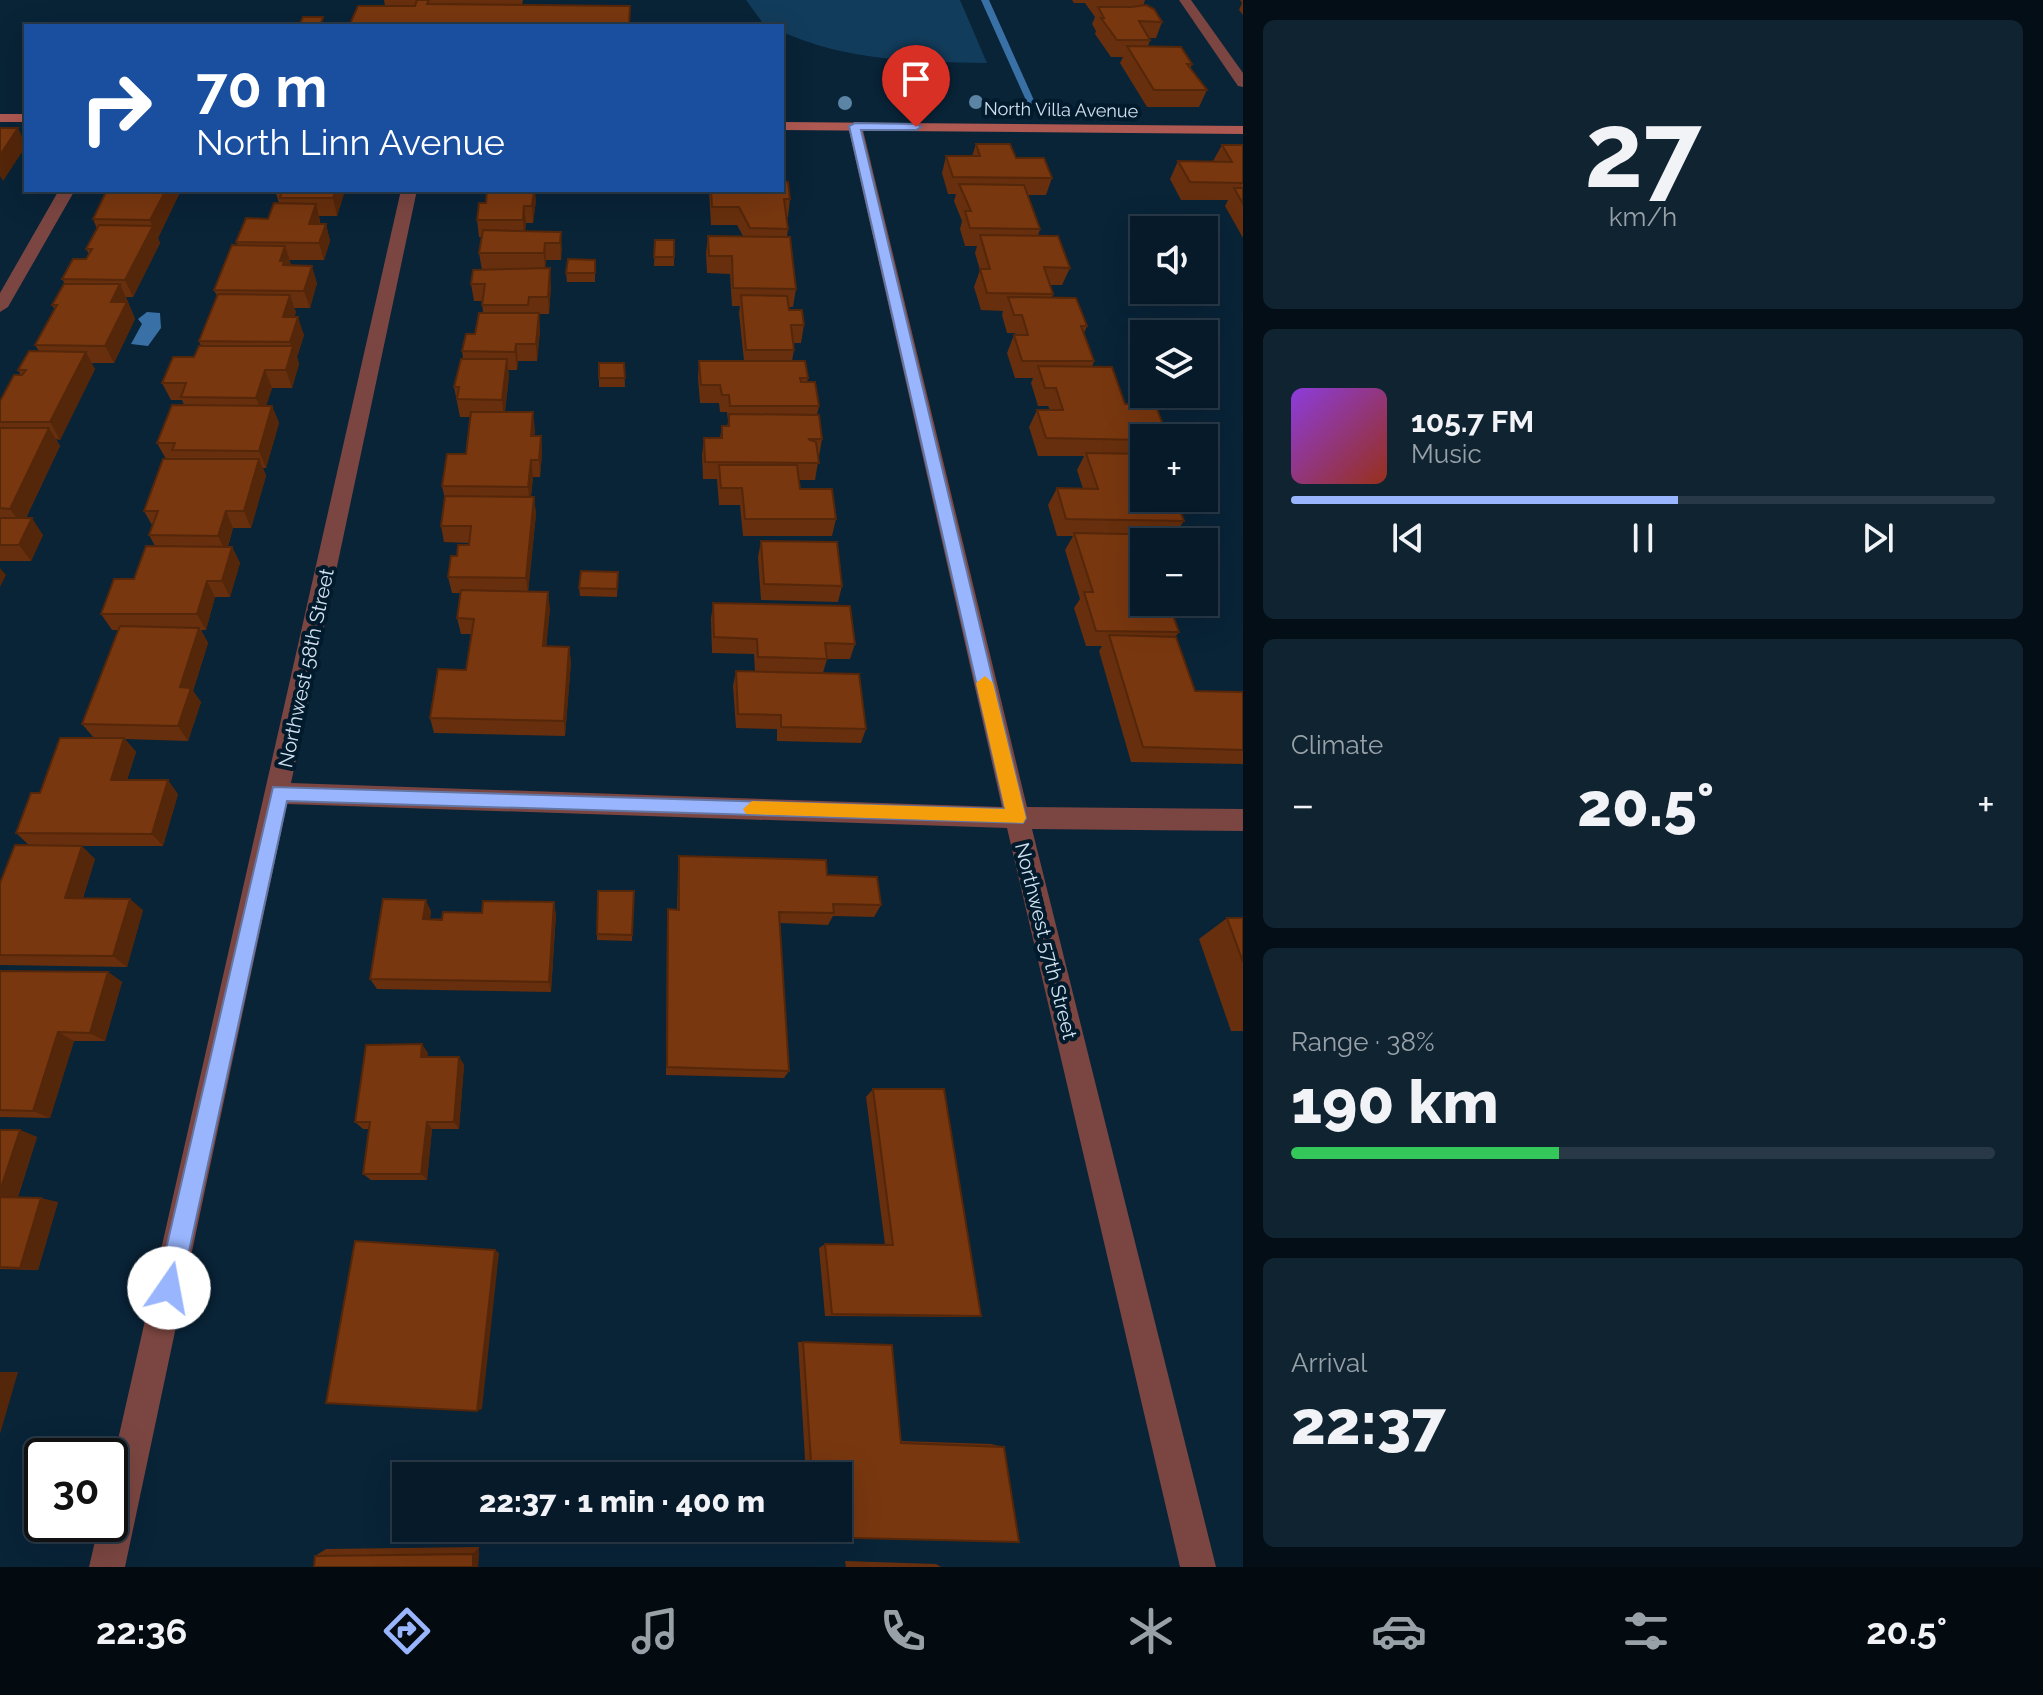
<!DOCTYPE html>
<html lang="en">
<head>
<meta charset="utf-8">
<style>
	:root { --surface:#071a29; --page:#102331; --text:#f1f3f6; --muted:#98a1a8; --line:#283846; --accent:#98b5fd }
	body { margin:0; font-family:Raleway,sans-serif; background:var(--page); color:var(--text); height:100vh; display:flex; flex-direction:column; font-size:30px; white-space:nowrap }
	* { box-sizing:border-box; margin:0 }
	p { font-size:26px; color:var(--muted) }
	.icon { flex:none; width:44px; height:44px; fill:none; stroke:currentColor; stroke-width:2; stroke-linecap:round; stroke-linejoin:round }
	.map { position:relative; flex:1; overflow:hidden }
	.drawer { display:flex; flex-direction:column; gap:20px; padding:20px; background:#040e17; width:800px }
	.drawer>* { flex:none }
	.top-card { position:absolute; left:24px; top:24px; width:760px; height:168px; border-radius:0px; box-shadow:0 8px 32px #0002,0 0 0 2px var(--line); background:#1a4fa0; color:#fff; overflow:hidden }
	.buttons { position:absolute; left:1130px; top:216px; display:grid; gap:16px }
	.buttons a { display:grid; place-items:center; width:88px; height:88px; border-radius:0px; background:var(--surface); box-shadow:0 8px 32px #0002,0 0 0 2px var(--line); font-size:40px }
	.speed { position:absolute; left:24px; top:1438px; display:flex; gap:16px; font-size:40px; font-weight:700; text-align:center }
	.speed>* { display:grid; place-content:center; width:104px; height:104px; border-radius:50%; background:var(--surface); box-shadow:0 8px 32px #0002,0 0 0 2px var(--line); line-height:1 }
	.speed .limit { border:4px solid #111; border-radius:12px; background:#fff; color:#111 }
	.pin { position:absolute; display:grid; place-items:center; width:68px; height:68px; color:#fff; margin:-82px -34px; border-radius:50% 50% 50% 0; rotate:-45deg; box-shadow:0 0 8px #0007 }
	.pin .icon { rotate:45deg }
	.me { position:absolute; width:88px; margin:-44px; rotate:12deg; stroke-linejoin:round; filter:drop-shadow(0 0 6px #0008) }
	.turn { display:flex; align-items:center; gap:28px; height:168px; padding:0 40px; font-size:36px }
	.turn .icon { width:104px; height:104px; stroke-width:2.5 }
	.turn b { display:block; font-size:56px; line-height:68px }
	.big { font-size:60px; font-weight:800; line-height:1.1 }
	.drawer .tile { flex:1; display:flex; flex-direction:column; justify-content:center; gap:12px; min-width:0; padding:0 28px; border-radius:12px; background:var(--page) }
	.drawer .dial { align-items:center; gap:0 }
	.dial b { font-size:104px; line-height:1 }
	.song { display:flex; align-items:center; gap:24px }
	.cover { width:96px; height:96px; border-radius:12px; background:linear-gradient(135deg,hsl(270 70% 55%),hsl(10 70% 35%)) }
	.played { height:8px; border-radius:4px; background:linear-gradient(90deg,var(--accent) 55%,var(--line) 55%) }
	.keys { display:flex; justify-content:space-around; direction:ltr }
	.heat { display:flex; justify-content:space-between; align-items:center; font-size:44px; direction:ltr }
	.charge { height:12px; border-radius:6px; background:linear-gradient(90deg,#34c759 38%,var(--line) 0) }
	.trip { position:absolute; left:392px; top:1462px; width:460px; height:80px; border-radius:0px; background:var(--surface); box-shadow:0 8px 32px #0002,0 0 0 2px var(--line); font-weight:800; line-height:80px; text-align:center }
	.tab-bar { display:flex; height:128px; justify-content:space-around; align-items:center; background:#030a10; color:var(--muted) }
	.tab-bar .icon { width:56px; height:56px }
	.tab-bar .active { color:var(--accent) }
	.tab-bar b { font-size:36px; color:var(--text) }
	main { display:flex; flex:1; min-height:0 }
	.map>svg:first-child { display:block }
	.green { fill:#123c5b }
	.water { fill:#3971a7 }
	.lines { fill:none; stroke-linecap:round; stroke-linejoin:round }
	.stream { fill:#3971a7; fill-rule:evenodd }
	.street { fill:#7b4641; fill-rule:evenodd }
	.secondary { fill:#ae5952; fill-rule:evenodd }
	.tree { fill:#5c84a4 }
	.wall { fill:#672f0d }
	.shaded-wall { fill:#54260a }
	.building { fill:#78370f; stroke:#54260a; stroke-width:2 }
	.route { fill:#98b5fd; stroke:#6376a4; stroke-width:2 }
	.slow { fill:#f59e0b }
	.labels { text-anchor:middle; stroke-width:8; stroke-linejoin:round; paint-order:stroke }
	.far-street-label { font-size:18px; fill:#d2e1ef; stroke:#011a2c }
	.street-label { font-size:20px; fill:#d2e1ef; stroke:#011a2c }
</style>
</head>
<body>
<main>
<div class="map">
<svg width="1243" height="1567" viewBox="0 0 1243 1567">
	<rect width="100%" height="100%" fill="#092337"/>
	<!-- green -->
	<path class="green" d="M746,0H960L987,63C917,62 847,61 782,32V26L762,22Z"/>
	<!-- water -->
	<path class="water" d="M147,312L160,313L161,328L148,346L131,344L142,324L138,319Z"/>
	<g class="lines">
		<!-- stream -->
		<path class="stream" d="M981,0H989L1037,107L1036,109L1029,107Z"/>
		<!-- street -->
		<g class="street">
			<path d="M1179,0H1191L1243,73V87L1238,86Z"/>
			<path d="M855,122L862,126L1027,807L1243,809V831L1032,829L1216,1567H1180L1007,828L287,804L125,1567H89L99,1524H110V1475L401,190H417L291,783L1002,807L848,126Z"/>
			<path d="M59,190H75L8,307L0,312V293Z"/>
		</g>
		<!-- secondary -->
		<g class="secondary">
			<rect x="0" y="114" width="26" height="8"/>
			<path d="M782,122L1243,126V134L782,130Z"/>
		</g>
	</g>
	<!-- trees -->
	<g class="tree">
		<circle cx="976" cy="102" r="7"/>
		<circle cx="845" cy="103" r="7"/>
	</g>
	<!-- wall -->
	<g class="wall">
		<path d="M384,0H523L522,5L350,24L385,6Z"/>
		<path d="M1072,0H1145L1143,6L1162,22L1156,38H1149L1150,40L1148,46L1192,64L1190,69L1207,90L1199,107H1147L1120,63L1123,57H1111L1095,34L1096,31L1092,24L1095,17L1085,3H1074Z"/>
		<path d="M1240,0H1243V15L1239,10L1242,3Z"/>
		<path d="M976,144L1016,158L1052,178L1046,195H1028L1040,229L1038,236L1070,268L1062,285H1050L1053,294L1052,298L1087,326L1084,333L1094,361L1092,367L1125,404L1144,438V498L1184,521L1174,535L1144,542L1179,632L1175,637L1195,691L1243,692V764L1131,762L1099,651L1102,646H1086L1074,608L1080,599L1065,550L1073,536H1057L1048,505L1057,488L1083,489L1077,470L1084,456H1038L1029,427L1037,410H1050L1048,406H1038L1031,383L1033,378H1015L1007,353L1014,335H1016L1015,333H1007L1002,315L1003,311L981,310L974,287L980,270L975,253L977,246H965L960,229L962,221L954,201L956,194H948L942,173L946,156H972Z"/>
		<path d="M1222,145H1243V238L1225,206L1228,200H1181L1170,179L1178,161H1213Z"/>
		<path d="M107,190H181L158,238L160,243L133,297H126L135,319L114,363H91L95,369L60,440L56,439L60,446L26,518L43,535L31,561H0V401L21,375L18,370L39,351L35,345L55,310L52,305L65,284L62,279L86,259L89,254L86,249L97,229L93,219Z"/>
		<path d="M275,190H345L337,216H319L320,221V224H326L330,241L324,260H289L290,265L317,283L310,308H294L296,312L294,317L304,335L297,357L299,364L292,388H272L266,406H272L279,423L266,468H263L266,476L251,528H233L228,547H232L240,563L230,597H215L206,630H201L208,643L193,691L201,702L188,741L125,739L136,752L127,780L178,794L163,846H61L95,859L83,898L143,910L127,967L0,965V883L30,846L16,833L40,793L94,738L82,724L118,630H112L101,614L134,579L155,546L149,535L152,525L144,511L166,459L157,443L184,405L182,400H171L162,383L194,357L201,346L199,341L217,296L214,290L238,246L236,242L268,219L279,203Z"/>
		<path d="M709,190H782L790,199L788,217H786L788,229L787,237L796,289L793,307H789V310L804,325L801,343H793L794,350L792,361L808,378L807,382L819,406L817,415L822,439L815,480H799L800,489L836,519L832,536H743L740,505H719L717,479H703L702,455L704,438H720L722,426H727L728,422L727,412H720L719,403H700L698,378L699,361H744L739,313L740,306H732L730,274L707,273L706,253L708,236H743L737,225H711Z"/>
		<path d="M536,200L533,223H526L525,231L561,232V260H546L545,268L551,285L549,314H539L540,331L537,361H518L517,370H508L509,376L505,412L535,429L534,436H541L542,453L540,477H533L531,497H534L536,514L528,591L550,608L546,646L569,647L571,662L565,736L434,733L430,718L466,670L471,634H461L457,618L461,593H452L448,577L457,556L469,545V543L444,542L441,526L445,500L442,486L466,454L471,417H460L454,387L463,359L462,351L475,334L483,313L482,301H474L471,284L482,270L479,253L482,237H479L477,220Z"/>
		<path d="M655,240H674V266H654Z"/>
		<path d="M595,268V282H567L566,273Z"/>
		<path d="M599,363H624L625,387H599Z"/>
		<path d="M761,541L842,586L838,602L761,600L758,557Z"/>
		<path d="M618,572L617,597L580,596L579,588Z"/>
		<path d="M713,603L855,644L850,659H827L823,673L866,729L861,743L777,741V729L736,728L733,686L736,671L755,672L754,654L712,653L711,619Z"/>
		<path d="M679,856L827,875L881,905L874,917L833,916L828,925L780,923L789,1071L784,1078L666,1075L667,921L668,909L677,910L678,869Z"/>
		<path d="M634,891L632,941L597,940V934Z"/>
		<path d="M431,911L430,919L556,913L551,992L377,989L370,979Z"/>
		<path d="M1227,918H1243V1031H1231L1199,939Z"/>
		<path d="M0,971L108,972L122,982L105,1041H74L50,1118L0,1117Z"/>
		<path d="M428,1053L427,1057H459L464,1065L459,1129H432L427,1180H371L363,1174L369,1129H363L355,1122Z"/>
		<path d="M873,1089L981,1316L970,1317L825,1316L819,1248L825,1244L885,1245L866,1097Z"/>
		<path d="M0,1130H20L37,1137L18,1197L58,1202L38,1270L0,1269Z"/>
		<path d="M798,1342L892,1345L901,1441L991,1444L1004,1447L1019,1542L816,1537L809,1530V1528H838V1476H806Z"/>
		<path d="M479,1547L478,1567H314L315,1556L326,1549Z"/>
		<path d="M845,1561L936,1564L941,1567H846Z"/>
	</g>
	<!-- shaded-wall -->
	<g class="shaded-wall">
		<path d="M18,128L26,146L3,181L0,176V155Z"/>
		<path d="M166,190H181L158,238L150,220Z"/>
		<path d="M336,190H345L337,216L333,198Z"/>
		<path d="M534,190H535L536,200L533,223L532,206Z"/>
		<path d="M316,204L320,221L314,241L309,224Z"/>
		<path d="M524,206L526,223L524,237L523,220Z"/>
		<path d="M326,224L330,241L324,260L319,243Z"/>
		<path d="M153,226L160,243L133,297L125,280Z"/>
		<path d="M561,232L562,250L561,260L560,243Z"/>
		<path d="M545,243L546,260L545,271L544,253Z"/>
		<path d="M285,246L291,264L288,272L280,261Z"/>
		<path d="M312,266L317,283L310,308L304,291Z"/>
		<path d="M550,268L551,285L549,314L548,297Z"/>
		<path d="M120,284L135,319L114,363L105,346L111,302Z"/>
		<path d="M290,295L296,312L289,335L283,317Z"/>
		<path d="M539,313L540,331L537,361L536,344Z"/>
		<path d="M298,317L304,335L297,357L299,364L292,388L286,370L292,349L290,342Z"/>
		<path d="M516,344L518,361L517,370L515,352Z"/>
		<path d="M86,352L95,369L60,440L50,422Z"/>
		<path d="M507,359L509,376L504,417L502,400Z"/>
		<path d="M265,370L272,388L263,415L256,398Z"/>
		<path d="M272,406L279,423L266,468L259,451Z"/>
		<path d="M533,412L535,429L533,453L531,436Z"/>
		<path d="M49,428L60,446L22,525L10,509Z"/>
		<path d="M541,436L542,453L540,477L539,460Z"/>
		<path d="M259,459L266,476L251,528L244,511Z"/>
		<path d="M531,460L533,477L530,504L528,487Z"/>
		<path d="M534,497L536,514L528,594L526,578Z"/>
		<path d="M226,511L233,528L226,552L218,536Z"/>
		<path d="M32,518L43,535L31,561L19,545Z"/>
		<path d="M232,547L240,563L230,597L222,581Z"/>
		<path d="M0,568L6,575L0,587Z"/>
		<path d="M207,581L215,597L206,630L197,614Z"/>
		<path d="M548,592L550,608L545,662L543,646Z"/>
		<path d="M199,628L208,643L193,691L201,702L188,741L178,726L180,687Z"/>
		<path d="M569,647L571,662L565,736L564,721Z"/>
		<path d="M124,738L136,752L123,793L111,780Z"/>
		<path d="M168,780L178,794L163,846L152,834Z"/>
		<path d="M82,846L95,859L79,909L65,898Z"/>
		<path d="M130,899L143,910L127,967L113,956Z"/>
		<path d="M426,900L431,911L428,930L423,919Z"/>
		<path d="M554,902L556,913L551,992L549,982Z"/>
		<path d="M108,972L122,982L105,1041L90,1033Z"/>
		<path d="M58,1032L74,1041L50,1118L33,1111Z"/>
		<path d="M422,1044L428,1053L426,1065L421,1057Z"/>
		<path d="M459,1057L464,1065L459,1129L454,1122Z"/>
		<path d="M427,1122L432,1129L427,1180L421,1174Z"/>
		<path d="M20,1130L37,1137L16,1202L0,1197V1191Z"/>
		<path d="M41,1198L58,1202L38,1270L20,1268Z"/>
		<path d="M495,1250L499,1253L482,1409L477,1411Z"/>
		<path d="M0,1372H18L0,1434Z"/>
		<path d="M479,1547L478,1567H473V1554Z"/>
	</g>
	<!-- building -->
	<g class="building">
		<path d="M417,0H429L427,4L630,6L629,26H332L333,24H350L358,6H415Z"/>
		<path d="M1146,5L1154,9L1162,22L1139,21L1150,40H1117L1101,18H1104L1098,7H1131Z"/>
		<path d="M303,17H323L320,26H299Z"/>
		<path d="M1127,46L1181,47L1192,64H1187L1207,90H1154Z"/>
		<path d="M0,128H18L0,155Z"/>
		<path d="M976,144H1010L1016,158H1044L1052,178L953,177L946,156H980Z"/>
		<path d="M1222,145H1243V183L1190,182L1178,161L1232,162Z"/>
		<path d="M782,181L788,182L790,199H784L788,229L750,228L739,207H712L711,190H782Z"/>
		<path d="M959,184L1024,185L1040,229L970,228L965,211H971Z"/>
		<path d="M1234,188H1243V204Z"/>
		<path d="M107,190H166L150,220L93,219Z"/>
		<path d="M282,190H336L333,198H280Z"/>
		<path d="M487,190H534L532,206H524L523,220H477L479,203H486Z"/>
		<path d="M274,203L316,204L309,224H326L319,243L236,242L246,218L268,219Z"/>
		<path d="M99,225L153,226L125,280L62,279L73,259H86L92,249H86Z"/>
		<path d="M483,230L561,232L560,243H545L544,253H479Z"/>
		<path d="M980,235L1058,236L1070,268L1044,267L1053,294L987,293L980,269H990Z"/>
		<path d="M708,236L790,237L796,289L733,288L732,256H709Z"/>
		<path d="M655,240H674V257H654Z"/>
		<path d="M232,245L285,246L280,261H284L283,265L312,266L304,291L214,290Z"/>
		<path d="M568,259L595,260V273H566Z"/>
		<path d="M550,268L548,297H529L528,305H482L485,284H471L473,270Z"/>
		<path d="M64,284H120L111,302H127L105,346L35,345L57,305H52Z"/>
		<path d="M218,294L290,295L283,317H298L290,342L199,341Z"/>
		<path d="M741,295L787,296L789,310H802L804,325H791L794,350H746Z"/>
		<path d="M1008,297L1076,298L1087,326H1081L1094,361H1022L1014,335H1028L1022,315H1014Z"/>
		<path d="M479,313H539L536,344H516L515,352L462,351L466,334H475Z"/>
		<path d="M199,346H293L286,370H265L256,398L181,397L186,383H162L173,357H194Z"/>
		<path d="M29,351L86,352L50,422H0V401L14,375H22L26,370H18Z"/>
		<path d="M461,359H507L502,400L457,399L459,387H454Z"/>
		<path d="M699,361H805L808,378H800L801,382H815L819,406H730L729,395H722L720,385H701Z"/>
		<path d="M599,363H624L625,378H599Z"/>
		<path d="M1038,366L1112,367L1125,404H1155L1168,438H1144V440L1046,438L1037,410H1063L1056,388H1045Z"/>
		<path d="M172,405L272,406L259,451L172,450L175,443H157Z"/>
		<path d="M471,412H533L531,436H541L539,460H531L528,487L442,486L447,454H466Z"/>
		<path d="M729,414L819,415L822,439H808L816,442L819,463L705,462L704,438H722V426H729Z"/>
		<path d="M0,428H49L10,509L0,508Z"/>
		<path d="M1086,453L1143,454L1144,458V498H1175L1184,521L1066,519L1057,488L1098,489Z"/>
		<path d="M163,459H259L244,511H226L218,536L149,535L158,511H144Z"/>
		<path d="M719,465H797L800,489H832L836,519H745L742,488H721Z"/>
		<path d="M445,496L534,497L526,578L448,577L451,556H457L458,545H469L471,526H441Z"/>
		<path d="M0,518H32L19,545H0Z"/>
		<path d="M1074,533L1174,535L1177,542H1144V602H1168L1179,632L1096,631L1084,592H1093Z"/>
		<path d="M761,541L837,542L842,586L764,584Z"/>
		<path d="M146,546L232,547L222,581H207L197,614H101L114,579H134Z"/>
		<path d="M581,571L618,572L617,589L579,588Z"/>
		<path d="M461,590L548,592L543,646L569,647L564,721L430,718L438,669L466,670L474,619L457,618Z"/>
		<path d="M713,603L850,606L855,644L825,643L827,659L758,657L757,639L714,637Z"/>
		<path d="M120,626L199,628L180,687L191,688L178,726L82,724Z"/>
		<path d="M1109,635L1176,637L1195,691L1243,692V750L1143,747Z"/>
		<path d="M736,671L859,674L866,729L781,727V715L738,714Z"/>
		<path d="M60,738H124L111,780H168L152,834L16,833L31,793H40Z"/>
		<path d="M15,845L82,846L65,898L130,899L113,956L0,955V883Z"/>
		<path d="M679,856L826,860L827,875L877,877L881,905L833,904L834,913L779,912L789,1071L667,1067L668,909L679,910Z"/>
		<path d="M598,891H634L632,935L597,934Z"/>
		<path d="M383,899L426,900L423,919L442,920L443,912L482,913L483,901L554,902L549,982L370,979Z"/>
		<path d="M1227,918H1243V962Z"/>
		<path d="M0,971L108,972L90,1033L58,1032L33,1111L0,1110Z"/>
		<path d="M422,1044L421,1057H459L454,1122H427L421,1174H363L370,1122H355L366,1045Z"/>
		<path d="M873,1089H944L981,1316L832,1314L825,1244L893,1245Z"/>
		<path d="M0,1130H20L0,1191Z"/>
		<path d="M0,1197L41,1198L20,1268L0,1267Z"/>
		<path d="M355,1241L495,1250L477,1411L326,1403Z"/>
		<path d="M803,1342L892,1345L901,1443L1004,1447L1019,1542L816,1537L815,1528H838V1476H812Z"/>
		<path d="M473,1554V1567H314L315,1556Z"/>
	</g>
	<!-- route -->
	<path class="route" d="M855,123L916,124L921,127L916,130H861L1026,818L1023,823L287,801L181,1288L178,1297L169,1300L161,1297L157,1288L273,787L1005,809L849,126Z"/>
	<!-- slow -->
	<path class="slow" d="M985,676L993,683L1026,818L1023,823L746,814L743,809L752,801L1005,809L976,683Z"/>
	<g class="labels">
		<!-- far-street labels -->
		<g class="far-street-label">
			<text transform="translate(1061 110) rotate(1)" y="6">North Villa Avenue</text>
		</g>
		<!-- street labels -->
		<g class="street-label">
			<text transform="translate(306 668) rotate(-78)" y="7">Northwest 58th Street</text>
			<text transform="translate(1046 941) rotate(76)" y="7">Northwest 57th Street</text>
		</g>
	</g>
</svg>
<div class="buttons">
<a><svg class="icon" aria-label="sound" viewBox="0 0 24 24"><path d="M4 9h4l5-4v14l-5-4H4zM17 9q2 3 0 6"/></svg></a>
<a><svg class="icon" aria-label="layers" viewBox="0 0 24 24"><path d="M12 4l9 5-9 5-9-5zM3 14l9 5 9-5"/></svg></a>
<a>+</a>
<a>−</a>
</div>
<div class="speed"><div class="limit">30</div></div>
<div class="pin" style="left:916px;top:127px;background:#d93025"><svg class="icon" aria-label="arrive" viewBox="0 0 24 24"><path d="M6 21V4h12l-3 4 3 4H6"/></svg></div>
<svg class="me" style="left:169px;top:1288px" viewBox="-20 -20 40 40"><circle r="19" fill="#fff"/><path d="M0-13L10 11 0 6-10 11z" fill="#98b5fd"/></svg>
<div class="trip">22:37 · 1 min · 400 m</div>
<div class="top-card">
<div class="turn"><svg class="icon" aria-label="right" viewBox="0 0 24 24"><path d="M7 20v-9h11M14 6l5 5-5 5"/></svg><div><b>70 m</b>North Linn Avenue</div></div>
</div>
</div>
<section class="drawer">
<div class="tile dial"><b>27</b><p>km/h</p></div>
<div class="tile">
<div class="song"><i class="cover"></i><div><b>105.7 FM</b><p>Music</p></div></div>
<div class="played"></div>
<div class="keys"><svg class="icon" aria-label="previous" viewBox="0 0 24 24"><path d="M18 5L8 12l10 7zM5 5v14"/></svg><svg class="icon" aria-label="pause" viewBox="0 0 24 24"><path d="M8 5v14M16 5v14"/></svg><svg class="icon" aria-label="next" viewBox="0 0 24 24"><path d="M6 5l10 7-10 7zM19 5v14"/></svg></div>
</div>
<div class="tile"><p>Climate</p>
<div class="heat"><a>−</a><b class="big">20.5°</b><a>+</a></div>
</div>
<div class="tile"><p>Range · 38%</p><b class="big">190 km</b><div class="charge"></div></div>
<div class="tile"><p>Arrival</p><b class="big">22:37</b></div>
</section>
</main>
<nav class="tab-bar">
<b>22:36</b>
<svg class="icon active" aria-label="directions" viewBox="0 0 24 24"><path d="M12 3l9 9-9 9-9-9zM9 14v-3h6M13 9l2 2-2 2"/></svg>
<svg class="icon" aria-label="music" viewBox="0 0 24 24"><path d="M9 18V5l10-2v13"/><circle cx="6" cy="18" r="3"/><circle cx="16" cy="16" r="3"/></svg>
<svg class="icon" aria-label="phone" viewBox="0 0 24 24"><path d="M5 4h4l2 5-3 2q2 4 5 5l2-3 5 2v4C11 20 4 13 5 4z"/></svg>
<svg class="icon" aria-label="climate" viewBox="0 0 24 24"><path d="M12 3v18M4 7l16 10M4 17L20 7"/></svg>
<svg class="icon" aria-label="car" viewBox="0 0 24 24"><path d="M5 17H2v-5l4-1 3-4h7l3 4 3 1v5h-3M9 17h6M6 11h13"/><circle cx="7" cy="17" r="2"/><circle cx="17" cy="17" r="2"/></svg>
<svg class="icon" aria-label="filters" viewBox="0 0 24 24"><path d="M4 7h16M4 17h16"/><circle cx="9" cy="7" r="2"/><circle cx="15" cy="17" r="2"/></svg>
<b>20.5°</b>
</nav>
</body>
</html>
